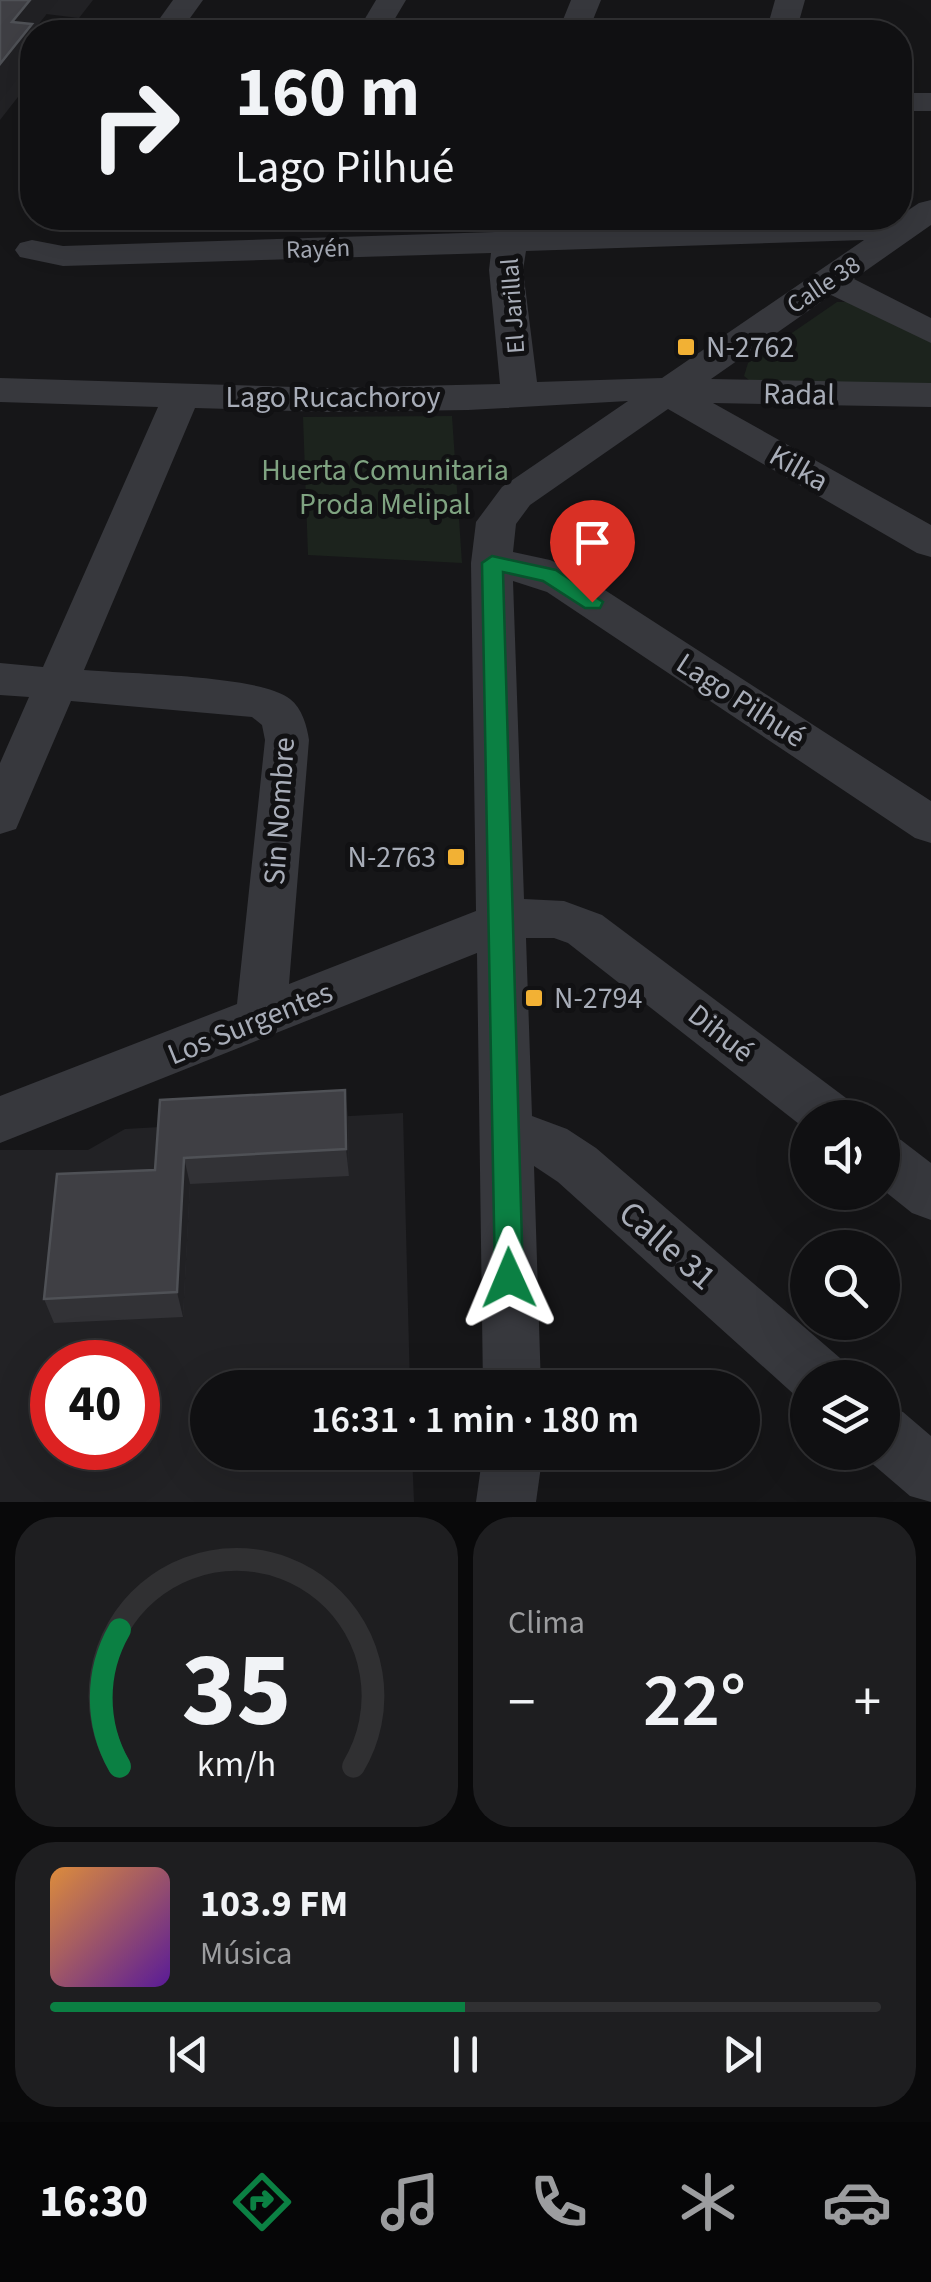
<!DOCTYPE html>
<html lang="es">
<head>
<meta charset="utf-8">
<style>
	:root { --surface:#101012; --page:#1e1e20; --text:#f1f3f6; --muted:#9c9d9f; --line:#303032; --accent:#0b8043 }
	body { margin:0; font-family:"Source Sans 3",sans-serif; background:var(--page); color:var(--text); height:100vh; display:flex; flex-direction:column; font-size:38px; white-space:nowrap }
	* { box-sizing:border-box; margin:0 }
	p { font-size:32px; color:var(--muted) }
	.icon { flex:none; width:55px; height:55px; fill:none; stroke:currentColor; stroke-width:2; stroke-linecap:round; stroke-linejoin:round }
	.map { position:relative; height:1502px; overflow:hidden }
	.details { display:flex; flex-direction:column; gap:15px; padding:15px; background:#09090a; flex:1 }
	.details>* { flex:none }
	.top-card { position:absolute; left:20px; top:20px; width:892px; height:210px; border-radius:40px; box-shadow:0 10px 40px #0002,0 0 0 2px var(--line); background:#101012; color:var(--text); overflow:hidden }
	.tools { position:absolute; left:790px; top:1100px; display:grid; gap:20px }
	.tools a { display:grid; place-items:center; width:110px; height:110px; border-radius:50%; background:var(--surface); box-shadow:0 10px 40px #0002,0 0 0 2px var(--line); font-size:50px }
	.speed { position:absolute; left:30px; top:1340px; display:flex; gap:20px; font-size:50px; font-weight:700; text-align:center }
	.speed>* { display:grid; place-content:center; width:130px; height:130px; border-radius:50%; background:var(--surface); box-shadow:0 10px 40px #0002,0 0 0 2px var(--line); line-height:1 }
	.speed .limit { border:15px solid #d22; background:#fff; color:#111 }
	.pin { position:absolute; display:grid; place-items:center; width:85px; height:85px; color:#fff; margin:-102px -42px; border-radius:50% 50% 50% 0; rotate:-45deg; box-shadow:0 0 10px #0007 }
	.pin .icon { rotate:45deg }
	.me { position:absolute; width:110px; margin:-55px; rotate:359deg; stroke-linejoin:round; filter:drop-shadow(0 0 8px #0008) }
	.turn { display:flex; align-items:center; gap:35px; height:210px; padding:0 50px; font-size:45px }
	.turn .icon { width:130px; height:130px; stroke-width:2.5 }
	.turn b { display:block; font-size:70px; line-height:85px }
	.big { font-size:75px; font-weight:600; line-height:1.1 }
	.details .widget { flex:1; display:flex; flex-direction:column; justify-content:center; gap:15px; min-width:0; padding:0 35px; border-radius:40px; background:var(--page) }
	.details .dial { align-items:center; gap:0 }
	.dial svg { height:260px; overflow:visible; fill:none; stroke:var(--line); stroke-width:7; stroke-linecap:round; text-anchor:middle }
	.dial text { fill:var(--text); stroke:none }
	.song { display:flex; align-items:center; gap:30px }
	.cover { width:120px; height:120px; border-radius:15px; background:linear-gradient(135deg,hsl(30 70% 55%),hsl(270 70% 35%)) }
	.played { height:10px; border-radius:5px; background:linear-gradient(90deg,var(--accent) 50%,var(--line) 50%) }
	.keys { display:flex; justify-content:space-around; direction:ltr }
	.heat { display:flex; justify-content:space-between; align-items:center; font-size:55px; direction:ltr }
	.details .tiles { flex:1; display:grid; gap:15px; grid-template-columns:1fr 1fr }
	.widget:last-child { grid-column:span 2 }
	.trip { position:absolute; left:190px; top:1370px; width:570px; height:100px; border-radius:50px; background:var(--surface); box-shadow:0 10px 40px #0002,0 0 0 2px var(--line); font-weight:600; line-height:100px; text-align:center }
	.dock { display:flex; height:160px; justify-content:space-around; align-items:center; background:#060607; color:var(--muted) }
	.dock .icon { width:70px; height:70px }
	.dock .current { color:var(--accent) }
	.dock b { font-size:45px; color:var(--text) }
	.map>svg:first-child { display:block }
	.built { fill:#222225; fill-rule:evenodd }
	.green { fill:#1c231d }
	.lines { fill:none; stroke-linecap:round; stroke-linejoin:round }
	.minor { fill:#37383d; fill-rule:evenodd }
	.wall { fill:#323236 }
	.shaded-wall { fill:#212124 }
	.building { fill:#3f3f44; stroke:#4f5156; stroke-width:2.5 }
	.route { fill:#0b8043; stroke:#07532c; stroke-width:2.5 }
	.poi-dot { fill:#f2b134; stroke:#111113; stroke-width:4 }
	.labels { text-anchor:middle; stroke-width:10; stroke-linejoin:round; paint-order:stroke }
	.far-street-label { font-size:25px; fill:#a8adb8; stroke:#111113 }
	.poi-label { font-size:30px; fill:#a8adb8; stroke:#111113; text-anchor:start }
	.street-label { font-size:30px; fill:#a8adb8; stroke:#111113 }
	.park-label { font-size:30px; fill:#7fa381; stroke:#111113 }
	.near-street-label { font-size:35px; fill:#a8adb8; stroke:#111113 }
</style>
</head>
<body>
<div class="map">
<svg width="931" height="1502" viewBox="0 0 931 1502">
	<rect width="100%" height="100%" fill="#161618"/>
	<!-- built -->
	<g class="built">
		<path d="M0,0H93L79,18L46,14L18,49L32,52V79L0,120Z"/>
		<path d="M403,1113L410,1387L208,1388V1452L412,1453L414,1502H0V1150H88L125,1129ZM52,1362H138V1448H52Z"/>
	</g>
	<!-- green -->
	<g class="green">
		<path d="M837,302H848L931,341V386L749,380L744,376L748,363Z"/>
		<path d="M452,416L462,563L308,555L303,417Z"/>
	</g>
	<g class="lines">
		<!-- minor -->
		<g class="minor">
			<path d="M173,0H203L180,32H150Z"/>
			<path d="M376,0H406L387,32H357Z"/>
			<path d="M571,0H601L588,32H558Z"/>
			<path d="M775,0H805L796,32H766Z"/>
			<rect x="900" y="93" width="31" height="18"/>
			<path d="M931,200V225L854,279L931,318V343L831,295L711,379L931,383V407L713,403L931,525V557L917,553L668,409L530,505L516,524L513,552L550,560L577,572L931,801V843L915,838L547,592L513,581L524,899L564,901L602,915L850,1101L857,1118H808V1131L568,943L554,938H526L532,1116L567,1129L596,1148L840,1358L848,1378H808V1402L798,1398L558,1182L534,1166L541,1388H483L477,953L0,1143V1096L237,1004L265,740L262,725L252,717L71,701L16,829L0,834V763L29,697L0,695V663L43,667L158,407L0,402V378L327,388L500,384L489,270L491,253L63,266L20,257L15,250L20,243L32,240L63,246L495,232L497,218H531L529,231L895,219L919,203ZM864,240L662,378L537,382L523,270L526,251ZM628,401L502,487L476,522L471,563L476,911L289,984L309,740C307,726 302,708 290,699C261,675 127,674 84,670L195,408L327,412L468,410Z"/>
			<path d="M882,1133L901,1140L931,1163V1220L912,1213L882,1189Z"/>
			<path d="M882,1404L903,1412L931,1436V1502L910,1496L861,1454L882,1452Z"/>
			<path d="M483,1452H543L536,1502H476Z"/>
		</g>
	</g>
	<!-- wall -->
	<path class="wall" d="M160,1100L348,1117L349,1176L190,1184L183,1317L54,1323L44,1299L155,1170Z"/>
	<!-- shaded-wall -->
	<g class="shaded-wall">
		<path d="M30,0H58L33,31L32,59L0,101V64L12,22Z"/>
		<path d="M345,1090L348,1117L349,1176L346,1149Z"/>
		<path d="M184,1158L190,1184L183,1317L177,1292Z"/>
	</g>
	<!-- building -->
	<g class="building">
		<path d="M0,0H30L12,22L32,24L0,64Z"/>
		<path d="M345,1090L346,1149L184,1158L177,1292L44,1299L57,1174L155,1170L160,1100Z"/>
	</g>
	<!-- route -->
	<path class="route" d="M492,556L556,570L603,602L600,608H585L543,581L503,572L523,1278L519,1287L509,1291L499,1287L495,1278L482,563Z"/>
	<!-- markers -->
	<g class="poi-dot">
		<rect x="676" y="337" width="20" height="20" rx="5"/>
		<rect x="446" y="847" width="20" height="20" rx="5"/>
		<rect x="524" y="988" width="20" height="20" rx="5"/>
	</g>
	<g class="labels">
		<!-- far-street labels -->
		<g class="far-street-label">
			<text transform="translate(318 248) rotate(-2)" y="9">Rayén</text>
			<text transform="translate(823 284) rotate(-34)" y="9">Calle 38</text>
			<text transform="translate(512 306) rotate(-94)" y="9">El Jarillal</text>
		</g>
		<!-- poi labels -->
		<g class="poi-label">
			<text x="706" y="357">N-2762</text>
			<text x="436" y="867" text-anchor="end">N-2763</text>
			<text x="554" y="1008">N-2794</text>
		</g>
		<!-- street labels -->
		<g class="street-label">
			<text transform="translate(799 394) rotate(1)" y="10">Radal</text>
			<text x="333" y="407">Lago Rucachoroy</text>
			<text transform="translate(799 468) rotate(30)" y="10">Kilka</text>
			<text transform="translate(741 700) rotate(33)" y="10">Lago Pilhué</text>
			<text transform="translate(279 811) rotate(-86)" y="10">Sin Nombre</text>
			<text transform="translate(250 1023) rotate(-22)" y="10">Los Surgentes</text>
			<text transform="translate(721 1033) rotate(38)" y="10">Dihué</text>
		</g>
		<!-- park labels -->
		<g class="park-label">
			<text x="385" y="480">Huerta Comunitaria<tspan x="385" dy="34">Proda Melipal</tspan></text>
		</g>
		<!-- near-street labels -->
		<g class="near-street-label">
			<text transform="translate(668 1245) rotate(41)" y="12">Calle 31</text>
		</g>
	</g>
</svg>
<div class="tools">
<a><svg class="icon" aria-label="sound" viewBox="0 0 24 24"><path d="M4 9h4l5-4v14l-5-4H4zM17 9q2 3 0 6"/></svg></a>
<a><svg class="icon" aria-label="search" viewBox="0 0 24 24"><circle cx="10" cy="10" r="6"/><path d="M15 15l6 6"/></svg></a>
<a><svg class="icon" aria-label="layers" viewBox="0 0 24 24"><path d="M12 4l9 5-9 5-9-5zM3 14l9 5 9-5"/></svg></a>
</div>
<div class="speed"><div class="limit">40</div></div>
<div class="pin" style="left:592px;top:602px;background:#d93025"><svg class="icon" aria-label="arrive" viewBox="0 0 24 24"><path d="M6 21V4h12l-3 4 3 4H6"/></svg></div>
<svg class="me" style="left:509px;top:1278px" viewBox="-20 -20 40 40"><path d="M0-17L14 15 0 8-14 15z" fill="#0b8043" stroke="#fff" stroke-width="4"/></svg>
<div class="trip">16:31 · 1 min · 180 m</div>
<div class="top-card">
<div class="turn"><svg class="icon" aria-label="right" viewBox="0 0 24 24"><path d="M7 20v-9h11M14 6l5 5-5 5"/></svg><div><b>160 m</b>Lago Pilhué</div></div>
</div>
</div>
<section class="details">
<div class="tiles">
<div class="widget dial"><svg viewBox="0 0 100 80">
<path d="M14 69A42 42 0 1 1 86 69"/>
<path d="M14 69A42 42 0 0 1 14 27" stroke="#0b8043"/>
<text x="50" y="56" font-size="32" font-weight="700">35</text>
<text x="50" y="72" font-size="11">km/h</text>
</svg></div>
<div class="widget"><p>Clima</p>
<div class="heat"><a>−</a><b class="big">22°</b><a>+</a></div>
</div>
<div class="widget">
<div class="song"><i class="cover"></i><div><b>103.9 FM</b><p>Música</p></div></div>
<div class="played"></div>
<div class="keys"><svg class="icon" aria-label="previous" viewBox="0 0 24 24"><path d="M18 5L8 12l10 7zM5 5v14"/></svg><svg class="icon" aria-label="pause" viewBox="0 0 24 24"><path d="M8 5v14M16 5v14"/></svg><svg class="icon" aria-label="next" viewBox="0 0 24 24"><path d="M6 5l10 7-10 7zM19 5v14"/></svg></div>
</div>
</div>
</section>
<nav class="dock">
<b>16:30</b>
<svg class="icon current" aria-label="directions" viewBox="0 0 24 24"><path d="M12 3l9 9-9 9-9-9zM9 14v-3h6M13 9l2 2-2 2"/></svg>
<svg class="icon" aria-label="music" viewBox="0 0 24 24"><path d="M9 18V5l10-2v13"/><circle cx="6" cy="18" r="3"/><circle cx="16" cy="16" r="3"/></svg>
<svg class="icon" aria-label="phone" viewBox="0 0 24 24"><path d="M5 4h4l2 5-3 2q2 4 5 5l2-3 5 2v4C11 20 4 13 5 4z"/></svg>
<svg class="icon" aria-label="climate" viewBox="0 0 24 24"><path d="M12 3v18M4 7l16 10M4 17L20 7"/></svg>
<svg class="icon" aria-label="car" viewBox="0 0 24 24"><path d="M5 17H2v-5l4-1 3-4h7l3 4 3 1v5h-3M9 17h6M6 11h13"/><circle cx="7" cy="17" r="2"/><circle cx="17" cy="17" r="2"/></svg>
</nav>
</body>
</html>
